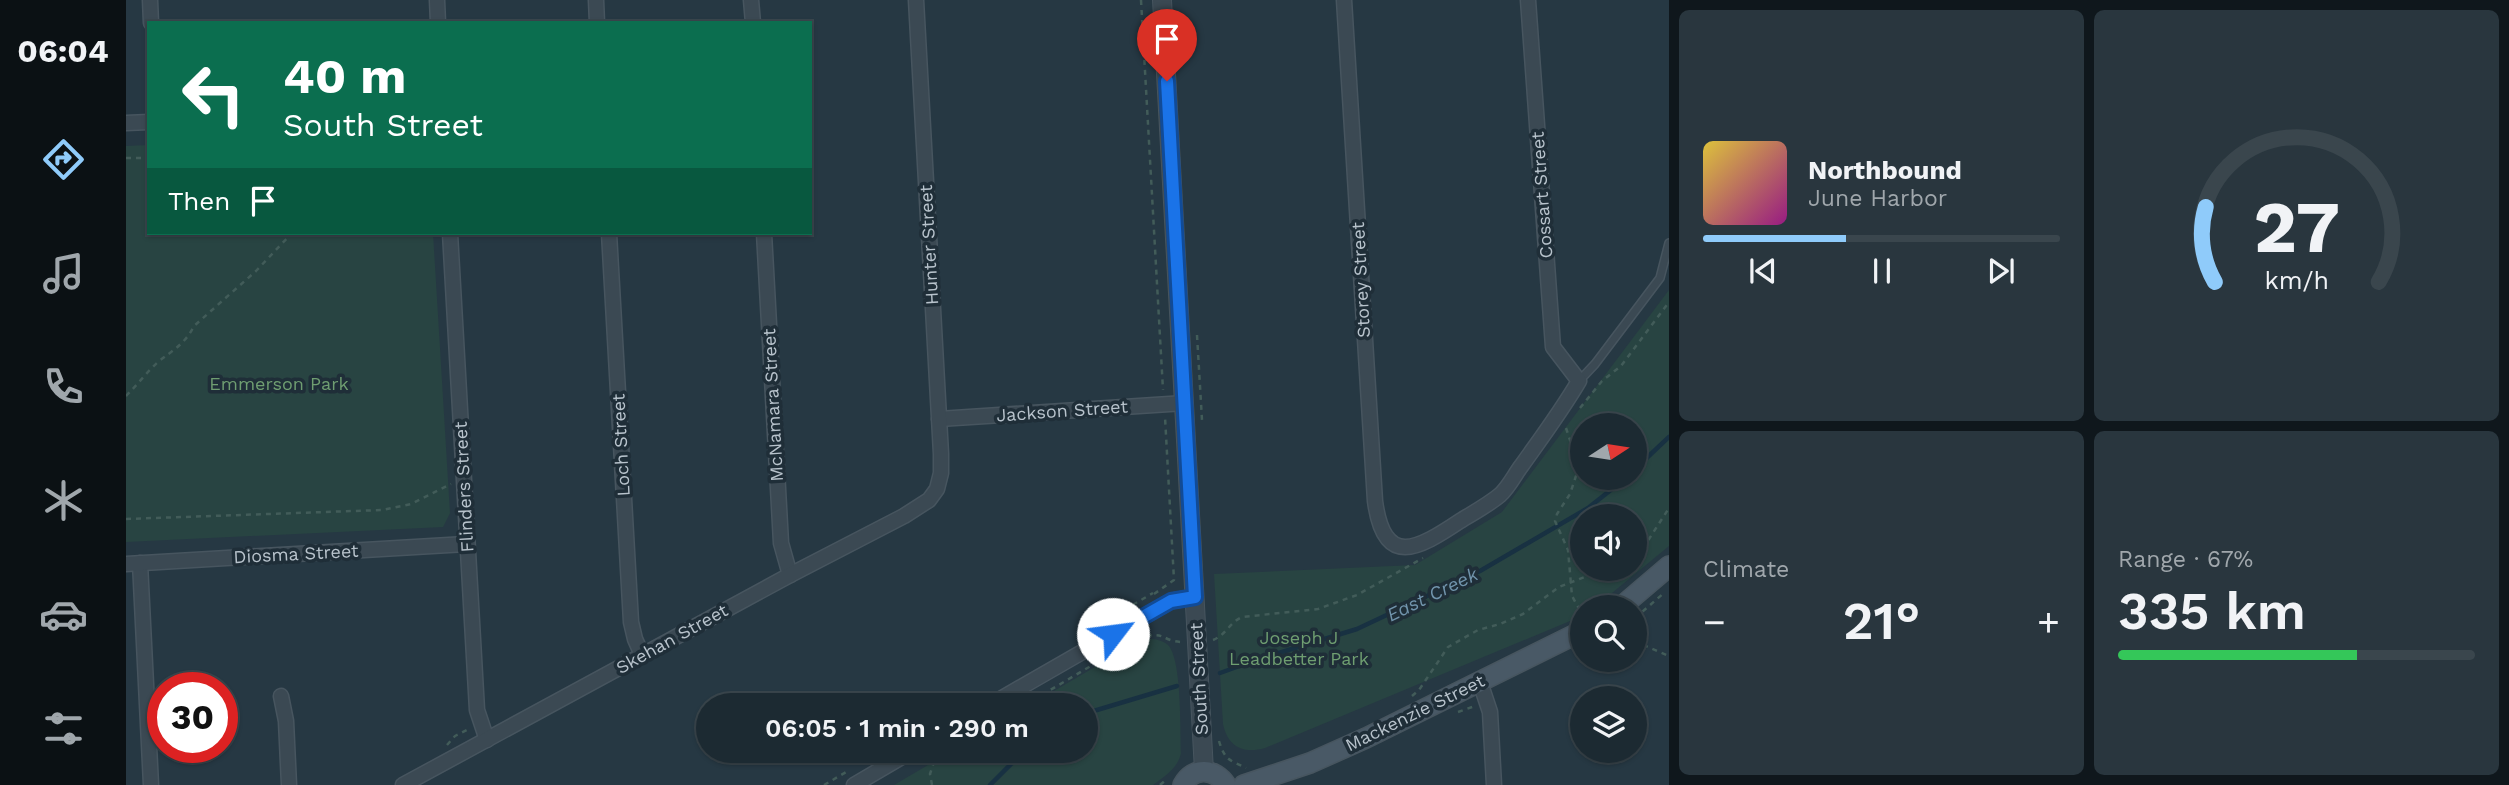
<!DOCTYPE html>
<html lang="en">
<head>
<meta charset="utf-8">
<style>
	:root { --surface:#1c2a32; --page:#29363e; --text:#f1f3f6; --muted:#a0a7ac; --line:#3a464d; --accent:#8fcbfa }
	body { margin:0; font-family:"Work Sans",sans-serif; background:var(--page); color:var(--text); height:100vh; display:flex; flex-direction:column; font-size:26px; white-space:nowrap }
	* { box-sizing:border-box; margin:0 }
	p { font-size:23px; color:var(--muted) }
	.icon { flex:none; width:38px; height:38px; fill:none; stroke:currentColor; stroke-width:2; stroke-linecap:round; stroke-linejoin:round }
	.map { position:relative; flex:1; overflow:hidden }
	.drawer { display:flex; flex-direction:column; gap:10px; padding:10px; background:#0f171c; width:840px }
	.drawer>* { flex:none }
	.guide { position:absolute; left:21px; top:21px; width:665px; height:214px; border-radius:0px; box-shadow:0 2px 5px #0004,0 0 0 2px var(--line); background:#0b6e4f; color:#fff; overflow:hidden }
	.needle { width:46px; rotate:78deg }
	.fabs { position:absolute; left:1444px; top:413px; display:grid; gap:14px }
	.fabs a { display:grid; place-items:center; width:77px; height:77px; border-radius:50%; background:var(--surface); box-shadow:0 2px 5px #0004,0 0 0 2px var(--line); font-size:35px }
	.speed { position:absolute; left:21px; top:672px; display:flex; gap:14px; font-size:35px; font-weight:700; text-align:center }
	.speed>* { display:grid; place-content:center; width:91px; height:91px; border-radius:50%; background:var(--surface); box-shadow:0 2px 5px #0004,0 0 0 2px var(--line); line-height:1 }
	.speed .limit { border:10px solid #d22; background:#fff; color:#111 }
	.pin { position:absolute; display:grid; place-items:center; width:60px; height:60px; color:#fff; margin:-72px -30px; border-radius:50% 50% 50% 0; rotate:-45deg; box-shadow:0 0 7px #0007 }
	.pin .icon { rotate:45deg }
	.me { position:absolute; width:77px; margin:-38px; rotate:60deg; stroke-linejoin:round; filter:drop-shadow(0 0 5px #0008) }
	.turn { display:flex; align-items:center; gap:24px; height:147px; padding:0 21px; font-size:32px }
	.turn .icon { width:91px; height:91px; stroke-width:2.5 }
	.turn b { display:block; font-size:49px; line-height:60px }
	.then { display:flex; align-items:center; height:66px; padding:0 21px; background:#0003; gap:14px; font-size:26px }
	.big { font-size:52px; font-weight:600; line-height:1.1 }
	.drawer .tile { flex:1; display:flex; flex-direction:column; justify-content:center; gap:10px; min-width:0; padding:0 24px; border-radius:10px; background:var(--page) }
	.drawer .dial { align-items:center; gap:0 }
	.dial svg { height:182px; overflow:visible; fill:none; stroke:var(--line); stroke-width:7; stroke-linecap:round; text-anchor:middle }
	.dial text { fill:var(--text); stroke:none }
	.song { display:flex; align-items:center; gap:21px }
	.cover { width:84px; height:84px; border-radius:10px; background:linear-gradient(135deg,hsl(50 70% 55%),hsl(310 70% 35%)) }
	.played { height:7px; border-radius:4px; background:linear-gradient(90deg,var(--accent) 40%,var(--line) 40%) }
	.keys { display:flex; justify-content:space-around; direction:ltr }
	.heat { display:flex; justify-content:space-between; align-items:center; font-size:38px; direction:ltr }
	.charge { height:10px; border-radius:5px; background:linear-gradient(90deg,#34c759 67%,var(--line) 0) }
	.drawer .tiles { flex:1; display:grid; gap:10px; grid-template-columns:repeat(2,1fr) }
	.trip { position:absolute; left:570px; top:693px; width:402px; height:70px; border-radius:35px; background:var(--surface); box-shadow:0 2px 5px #0004,0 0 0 2px var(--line); font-weight:600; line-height:70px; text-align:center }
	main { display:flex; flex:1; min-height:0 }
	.dock { display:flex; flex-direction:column; width:126px; justify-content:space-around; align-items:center; background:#0b1114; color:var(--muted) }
	.dock .icon { width:49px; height:49px }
	.dock .on { color:var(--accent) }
	.dock b { font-size:32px; color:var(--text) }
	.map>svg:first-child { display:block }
	.green { fill:#284442; fill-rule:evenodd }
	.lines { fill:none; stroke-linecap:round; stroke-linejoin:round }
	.stream { stroke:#183142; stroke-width:4.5 }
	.service-casing { stroke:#47555f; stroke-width:10 }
	.minor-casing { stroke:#47555f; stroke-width:17 }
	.tertiary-casing { stroke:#47555f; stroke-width:20 }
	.secondary-casing { stroke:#47555f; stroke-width:22 }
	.path { stroke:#425c59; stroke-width:2.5; stroke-dasharray:5 5; stroke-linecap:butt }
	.service { stroke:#3b4953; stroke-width:7 }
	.minor { stroke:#3b4953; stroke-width:14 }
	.tertiary { stroke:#3b4953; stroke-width:18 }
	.secondary { stroke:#495966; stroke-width:19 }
	.route-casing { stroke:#114b97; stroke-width:18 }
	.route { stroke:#1a73e8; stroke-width:12 }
	.labels { text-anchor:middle; stroke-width:7; stroke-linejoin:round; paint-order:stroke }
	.street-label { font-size:18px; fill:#b8c3cc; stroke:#1f2e38 }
	.park-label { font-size:18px; fill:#6f9e71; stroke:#1f2e38 }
	.water-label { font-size:19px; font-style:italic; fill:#7194ac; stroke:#1f2e38 }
</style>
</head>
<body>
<main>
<nav class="dock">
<b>06:04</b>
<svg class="icon on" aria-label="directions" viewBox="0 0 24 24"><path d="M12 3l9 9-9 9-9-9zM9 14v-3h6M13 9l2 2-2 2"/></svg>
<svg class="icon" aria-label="music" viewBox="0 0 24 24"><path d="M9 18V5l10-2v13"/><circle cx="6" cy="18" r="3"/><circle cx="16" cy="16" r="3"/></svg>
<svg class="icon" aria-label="phone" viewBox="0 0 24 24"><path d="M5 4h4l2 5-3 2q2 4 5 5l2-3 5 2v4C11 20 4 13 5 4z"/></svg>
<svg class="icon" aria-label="climate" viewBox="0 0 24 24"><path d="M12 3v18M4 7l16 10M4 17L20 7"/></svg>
<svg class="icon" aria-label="car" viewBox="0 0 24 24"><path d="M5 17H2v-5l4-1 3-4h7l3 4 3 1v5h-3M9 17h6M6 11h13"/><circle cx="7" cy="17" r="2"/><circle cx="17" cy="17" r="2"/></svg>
<svg class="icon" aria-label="filters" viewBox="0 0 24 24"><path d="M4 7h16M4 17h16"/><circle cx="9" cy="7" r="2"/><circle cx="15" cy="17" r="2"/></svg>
</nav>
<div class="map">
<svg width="1543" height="785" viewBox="0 0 1543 785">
	<rect width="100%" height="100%" fill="#263843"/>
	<!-- green -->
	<g class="green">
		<path d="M23,145V233H307L324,513L317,527L0,542V146Z"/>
		<path d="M1543,290V546L1469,607H1456V616L1139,748C1117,754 1102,747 1097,724L1088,574L1289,565L1376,512ZM1456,425H1508V478H1456ZM1456,516H1508V569H1456Z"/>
		<path d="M1022,639C1030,639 1036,640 1042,645C1056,659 1054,731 1055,753C1052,768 1039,776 1027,785H768L826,751H961V705H904L1010,643Z"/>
	</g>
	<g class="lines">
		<!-- stream -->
		<g class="stream">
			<path d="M1508,470L1543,437"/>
			<path d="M1094,673L1130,660L1231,629L1354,571L1462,508L1500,478"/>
			<path d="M961,713L1051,686"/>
			<path d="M864,785L898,751"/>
		</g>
		<defs>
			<path id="service" d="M1453,381L1469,364L1534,278L1543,243"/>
			<g id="minor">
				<path d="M24,0L25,23"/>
				<path d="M311,0L312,23"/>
				<path d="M470,0L471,23"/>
				<path d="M625,0L627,23"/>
				<path d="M1218,0L1249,501C1258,569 1292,549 1334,521C1347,513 1362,505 1374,495C1383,487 1389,474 1396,465C1416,437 1436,410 1453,381L1427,347L1402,0"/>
				<path d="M0,123L23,122"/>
				<path d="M324,233L351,710L361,740"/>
				<path d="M483,233L505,622L509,639L516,655"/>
				<path d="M638,233L655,543L664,575"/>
				<path d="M813,419L1059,403"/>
				<path d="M14,563L25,785"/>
				<path d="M0,564L340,544"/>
				<path d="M1354,682L1364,712L1368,785"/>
				<path d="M155,696L160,721L163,785"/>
				<path d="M864,705L1045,601L1069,597"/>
				<path d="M277,785L664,575L778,516L803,500L811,489L815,473V454L790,0"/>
				<path d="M728,785L786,751"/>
			</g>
			<path id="tertiary" d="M1036,0L1078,771"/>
			<g id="secondary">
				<path d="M1495,607L1543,566"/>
				<path d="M1057,785C1067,766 1089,768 1100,785"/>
				<path d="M1118,785L1184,763L1240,738L1456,631"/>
			</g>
		</defs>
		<!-- service casing -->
		<use href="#service" class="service-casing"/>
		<!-- minor casing -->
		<use href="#minor" class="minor-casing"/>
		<!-- tertiary casing -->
		<use href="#tertiary" class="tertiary-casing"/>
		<!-- secondary casing -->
		<use href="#secondary" class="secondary-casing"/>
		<!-- path -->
		<g class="path">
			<path d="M1015,0L1037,390"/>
			<path d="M0,158H23"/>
			<path d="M1071,335L1076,420"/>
			<path d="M0,396C11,385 21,372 32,362C47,350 59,344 68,326L130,271L166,233"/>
			<path d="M1454,408L1476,381L1495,366L1543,302"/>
			<path d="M1440,428L1453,467L1444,494L1431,514L1429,521L1442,550L1446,596L1456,614"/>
			<path d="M0,519L256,510L285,504L325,484"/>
			<path d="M1508,554L1523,539L1543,508"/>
			<path d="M1028,594L1048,580L1039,417"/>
			<path d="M1509,618L1538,593"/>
			<path d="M955,635L1027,593"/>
			<path d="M1087,640C1100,635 1103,623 1116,617L1192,609L1231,595L1297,558"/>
			<path d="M1508,641L1543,656"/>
			<path d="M1286,696L1293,690L1322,647L1352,630L1374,624L1397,614L1433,587L1479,569"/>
			<path d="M837,705L853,696"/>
			<path d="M899,705L1012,638C1041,630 1034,641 1056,642"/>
			<path d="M1332,712L1349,706"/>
			<path d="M1093,741C1099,761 1104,760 1120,768"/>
			<path d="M321,745L329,736L343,729"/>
			<path d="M698,785L722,771"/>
			<path d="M806,785L804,774L810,756L820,751"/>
			<path d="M1034,785L1040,780"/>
		</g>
		<!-- service -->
		<use href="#service" class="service"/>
		<!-- minor -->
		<use href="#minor" class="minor"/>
		<!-- tertiary -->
		<use href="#tertiary" class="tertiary"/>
		<!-- secondary -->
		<use href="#secondary" class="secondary"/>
	</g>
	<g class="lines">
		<defs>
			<path id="route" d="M987,634L1045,601L1069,597L1041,81"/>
		</defs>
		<!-- route casing -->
		<use href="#route" class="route-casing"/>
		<!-- route -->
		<use href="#route" class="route"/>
	</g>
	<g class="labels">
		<!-- street labels -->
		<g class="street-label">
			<text transform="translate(1416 195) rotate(-94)" y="6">Cossart Street</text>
			<text transform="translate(803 245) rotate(-93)" y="6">Hunter Street</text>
			<text transform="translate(1235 280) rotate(-93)" y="6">Storey Street</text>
			<text transform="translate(647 405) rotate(-93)" y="6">McNamara Street</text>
			<text transform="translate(936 411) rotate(-4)" y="6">Jackson Street</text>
			<text transform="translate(495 445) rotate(-93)" y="6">Loch Street</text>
			<text transform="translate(338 487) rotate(-93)" y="6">Flinders Street</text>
			<text transform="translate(170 554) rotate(-3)" y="6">Diosma Street</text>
			<text transform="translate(546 639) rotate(-29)" y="6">Skehan Street</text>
			<text transform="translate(1073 679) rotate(-93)" y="6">South Street</text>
			<text transform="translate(1289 713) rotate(-26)" y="6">Mackenzie Street</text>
		</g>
		<!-- park labels -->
		<g class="park-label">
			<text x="153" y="390">Emmerson Park</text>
			<text x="1173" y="644">Joseph J<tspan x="1173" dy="21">Leadbetter Park</tspan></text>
		</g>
		<!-- water labels -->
		<g class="water-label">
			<text transform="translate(1306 594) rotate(-26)" y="7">East Creek</text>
		</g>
	</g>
</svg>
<div class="fabs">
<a><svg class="needle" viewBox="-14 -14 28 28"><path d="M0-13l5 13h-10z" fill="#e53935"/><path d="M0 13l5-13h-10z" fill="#a0a7ac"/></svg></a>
<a><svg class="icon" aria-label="sound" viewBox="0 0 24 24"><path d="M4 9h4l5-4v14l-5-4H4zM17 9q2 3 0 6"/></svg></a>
<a><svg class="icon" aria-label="search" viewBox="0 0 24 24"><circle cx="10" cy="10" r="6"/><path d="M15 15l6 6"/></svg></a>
<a><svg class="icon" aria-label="layers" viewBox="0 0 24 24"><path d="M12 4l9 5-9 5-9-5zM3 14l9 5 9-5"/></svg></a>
</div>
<div class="speed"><div class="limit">30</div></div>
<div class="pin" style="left:1041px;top:81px;background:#d93025"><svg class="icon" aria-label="arrive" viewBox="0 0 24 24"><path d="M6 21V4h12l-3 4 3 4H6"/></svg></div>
<svg class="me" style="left:987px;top:634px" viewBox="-20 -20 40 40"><circle r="19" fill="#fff"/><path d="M0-13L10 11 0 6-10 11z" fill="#1a73e8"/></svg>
<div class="trip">06:05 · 1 min · 290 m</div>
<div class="guide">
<div class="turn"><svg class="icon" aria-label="left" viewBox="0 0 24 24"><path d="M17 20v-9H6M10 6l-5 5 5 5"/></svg><div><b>40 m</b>South Street</div></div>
<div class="then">Then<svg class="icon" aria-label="arrive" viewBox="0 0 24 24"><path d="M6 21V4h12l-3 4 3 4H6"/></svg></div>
</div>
</div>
<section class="drawer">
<div class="tiles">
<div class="tile">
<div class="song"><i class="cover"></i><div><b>Northbound</b><p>June Harbor</p></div></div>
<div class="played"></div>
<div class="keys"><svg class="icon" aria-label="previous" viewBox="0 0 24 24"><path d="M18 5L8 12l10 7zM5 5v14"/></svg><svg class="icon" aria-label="pause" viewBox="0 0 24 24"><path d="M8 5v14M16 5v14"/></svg><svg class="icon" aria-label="next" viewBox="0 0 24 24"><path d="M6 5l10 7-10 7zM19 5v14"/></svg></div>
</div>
<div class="tile dial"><svg viewBox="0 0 100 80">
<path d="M14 69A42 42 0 1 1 86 69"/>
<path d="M14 69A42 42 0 0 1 10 36" stroke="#8fcbfa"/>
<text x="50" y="56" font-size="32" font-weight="700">27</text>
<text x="50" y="72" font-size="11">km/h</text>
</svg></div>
<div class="tile"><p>Climate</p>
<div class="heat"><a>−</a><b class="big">21°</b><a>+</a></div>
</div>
<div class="tile"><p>Range · 67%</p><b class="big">335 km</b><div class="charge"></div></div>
</div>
</section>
</main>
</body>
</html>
